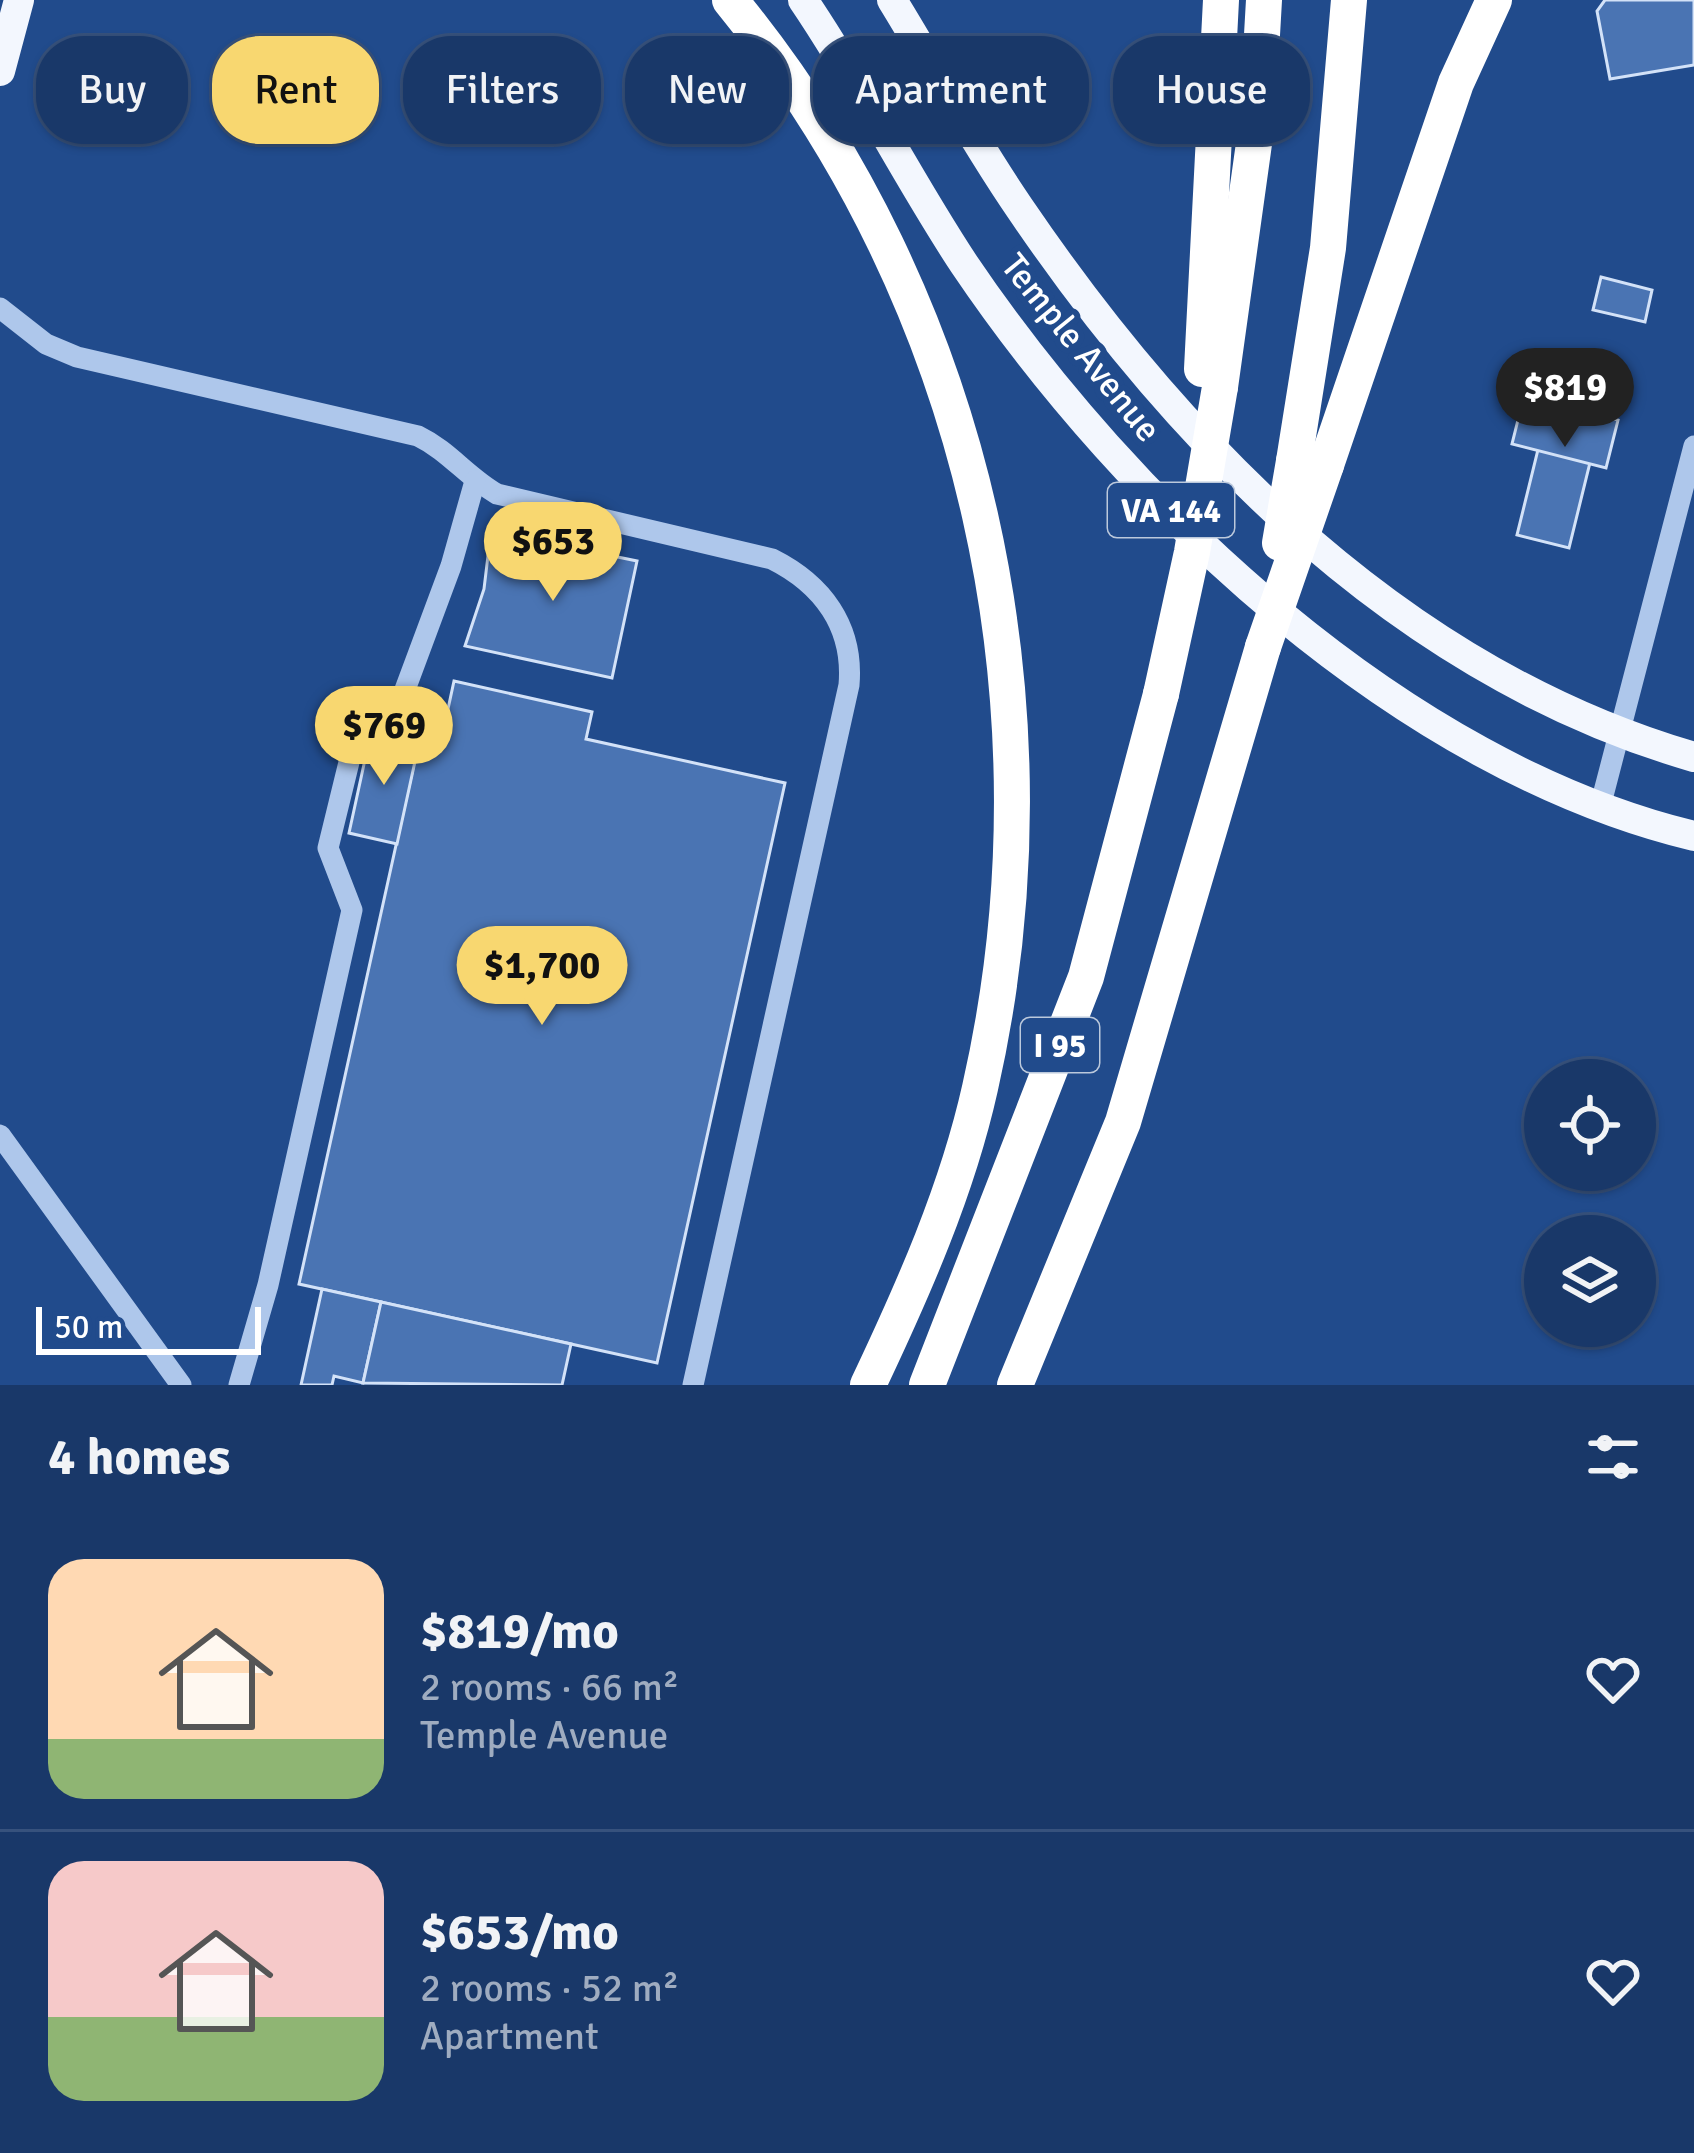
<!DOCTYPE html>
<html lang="en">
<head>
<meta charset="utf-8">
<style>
	body { margin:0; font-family:Signika,sans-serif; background:#264371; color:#f1f3f6; height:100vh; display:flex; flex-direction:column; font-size:45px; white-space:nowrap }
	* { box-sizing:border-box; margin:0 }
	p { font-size:39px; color:#9facc0 }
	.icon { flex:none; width:66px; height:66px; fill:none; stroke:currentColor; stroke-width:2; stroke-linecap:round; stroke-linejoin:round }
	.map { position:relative; height:1385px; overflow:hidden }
	.panel { display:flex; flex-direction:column; background:#193869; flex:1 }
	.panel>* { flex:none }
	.banner { position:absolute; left:36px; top:36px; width:1623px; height:108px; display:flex; gap:24px }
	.tools { position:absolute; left:1524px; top:1059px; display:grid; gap:24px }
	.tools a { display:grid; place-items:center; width:132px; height:132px; border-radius:50%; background:#193869; box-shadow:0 3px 9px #0004,0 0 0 3px #37527d; font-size:60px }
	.scale { position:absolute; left:36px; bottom:30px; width:225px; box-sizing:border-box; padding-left:12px; border:6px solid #fff; border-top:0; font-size:33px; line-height:42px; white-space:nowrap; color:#fff; -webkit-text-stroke:9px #214b8c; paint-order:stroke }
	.price { position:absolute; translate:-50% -102px; padding:0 27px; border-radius:42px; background:#f8d770; color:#111; font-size:39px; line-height:78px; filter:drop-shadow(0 3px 6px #0008) }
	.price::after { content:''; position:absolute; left:50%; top:72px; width:36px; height:27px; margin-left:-18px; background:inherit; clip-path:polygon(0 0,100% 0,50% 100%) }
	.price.on { background:#222; color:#fff }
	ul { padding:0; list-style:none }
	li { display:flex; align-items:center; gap:36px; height:300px; padding:0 48px }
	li+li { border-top:3px solid #37527d }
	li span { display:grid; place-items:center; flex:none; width:336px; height:240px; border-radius:36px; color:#555 }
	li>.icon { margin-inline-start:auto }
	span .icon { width:144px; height:144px; fill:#fffc; stroke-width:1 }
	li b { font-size:51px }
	h2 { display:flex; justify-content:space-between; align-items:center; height:144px; padding:0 48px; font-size:51px }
	.chip { padding:0 42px; border-radius:48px; background:#193869; box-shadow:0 3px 9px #0004,0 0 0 3px #37527d; font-size:42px; line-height:108px }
	.chip.on { background:#f8d770; color:#111 }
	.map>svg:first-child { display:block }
</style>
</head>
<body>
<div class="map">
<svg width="1694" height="1385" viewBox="0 0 1694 1385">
	<rect width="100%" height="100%" fill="#214b8c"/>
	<g fill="#4a74b3" stroke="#d3e2f8" stroke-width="3">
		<path d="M1605,0H1694V65L1610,79L1597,11Z"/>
		<path d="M1601,277L1652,290L1645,322L1593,310Z"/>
		<path d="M1562,352L1614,365L1569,548L1517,535Z"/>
		<path d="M1524,396L1618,420L1606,468L1512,444Z"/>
		<path d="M491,531L637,561L612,678L465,646L484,589Z"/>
		<path d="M454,681L592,712L586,739L785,783L657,1363L299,1284L427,705L448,709Z"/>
		<path d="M371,732L419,743L397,844L349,833Z"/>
		<path d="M322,1289L381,1302L363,1383L334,1376L332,1385H301Z"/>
		<path d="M381,1302L571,1344L562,1385L363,1383Z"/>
	</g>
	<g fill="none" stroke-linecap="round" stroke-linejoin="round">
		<g stroke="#aec7eb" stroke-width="21">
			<path d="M0,308L46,344L77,357L418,436C449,451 467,477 497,494L772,559C822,584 854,626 849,685L693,1385"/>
			<path d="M1600,807L1694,446"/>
			<path d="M0,1135L181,1385"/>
			<path d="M239,1385L268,1285L352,910L328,848L363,705L403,695L451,566L475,481"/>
		</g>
		<g stroke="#f3f7fe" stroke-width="30">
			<path d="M803,0C861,85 907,178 964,264C1128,507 1403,766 1694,836"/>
			<path d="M892,0C935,70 974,142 1021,210C1185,451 1407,674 1694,757"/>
			<path d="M0,71L19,0"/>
		</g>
		<g stroke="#fff" stroke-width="36">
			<path d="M730,0C977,300 1066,710 980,1088C957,1191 913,1290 868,1385"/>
			<path d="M1202,369L1221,0"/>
			<path d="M1220,387L1257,122L1264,0"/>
			<path d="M1294,461L1328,248L1349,0"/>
			<path d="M1326,465L1456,83L1494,0"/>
			<path d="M927,1385L1086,977L1161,694"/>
			<path d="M1015,1385L1123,1122L1263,647"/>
		</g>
		<g stroke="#fff" stroke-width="36">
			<path d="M1280,543L1294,461"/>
			<path d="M1263,647L1326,465"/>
			<path d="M1161,694L1192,552L1220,387"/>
		</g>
	</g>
	<g text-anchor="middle" stroke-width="12" stroke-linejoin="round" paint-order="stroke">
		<g fill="#214b8c" stroke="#bcc9dc" stroke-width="3">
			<rect x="1108" y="483" width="126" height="54" rx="9"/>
			<rect x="1021" y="1018" width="78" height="54" rx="9"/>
		</g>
		<g font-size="33" font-weight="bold" fill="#fff">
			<text x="1171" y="522">VA 144</text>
			<text x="1060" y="1057">I 95</text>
		</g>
		<g font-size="36" fill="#fff" stroke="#214b8c">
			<text transform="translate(1082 347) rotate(51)" y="13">Temple Avenue</text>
		</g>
	</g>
</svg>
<div class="tools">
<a><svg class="icon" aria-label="locate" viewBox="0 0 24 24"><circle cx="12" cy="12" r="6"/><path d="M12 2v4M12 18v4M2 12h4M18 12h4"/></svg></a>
<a><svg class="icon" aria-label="layers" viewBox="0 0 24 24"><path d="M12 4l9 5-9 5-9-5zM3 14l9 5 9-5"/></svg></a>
</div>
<div class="scale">50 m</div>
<b class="price on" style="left:1565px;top:450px">$819</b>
<b class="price" style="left:553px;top:604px">$653</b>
<b class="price" style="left:384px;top:788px">$769</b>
<b class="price" style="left:542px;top:1028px">$1,700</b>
<div class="banner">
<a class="chip">Buy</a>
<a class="chip on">Rent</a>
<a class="chip">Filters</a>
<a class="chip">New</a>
<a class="chip">Apartment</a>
<a class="chip">House</a>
</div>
</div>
<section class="panel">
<h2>4 homes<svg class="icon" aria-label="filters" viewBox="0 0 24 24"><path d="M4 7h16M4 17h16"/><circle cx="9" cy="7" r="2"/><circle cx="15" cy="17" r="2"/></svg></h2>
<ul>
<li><span style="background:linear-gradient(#ffd9b3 75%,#8fb573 0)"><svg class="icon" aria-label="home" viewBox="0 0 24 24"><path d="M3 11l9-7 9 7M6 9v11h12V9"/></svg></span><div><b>$819/mo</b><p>2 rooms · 66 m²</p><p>Temple Avenue</p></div><svg class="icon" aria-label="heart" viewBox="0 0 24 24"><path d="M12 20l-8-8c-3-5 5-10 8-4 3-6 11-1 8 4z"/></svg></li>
<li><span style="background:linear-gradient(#f6c9c9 65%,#8fb573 0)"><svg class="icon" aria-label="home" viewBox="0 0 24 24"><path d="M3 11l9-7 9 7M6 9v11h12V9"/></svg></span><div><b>$653/mo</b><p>2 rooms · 52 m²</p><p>Apartment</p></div><svg class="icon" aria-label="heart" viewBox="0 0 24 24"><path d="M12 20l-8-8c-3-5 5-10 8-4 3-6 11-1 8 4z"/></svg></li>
</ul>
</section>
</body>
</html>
